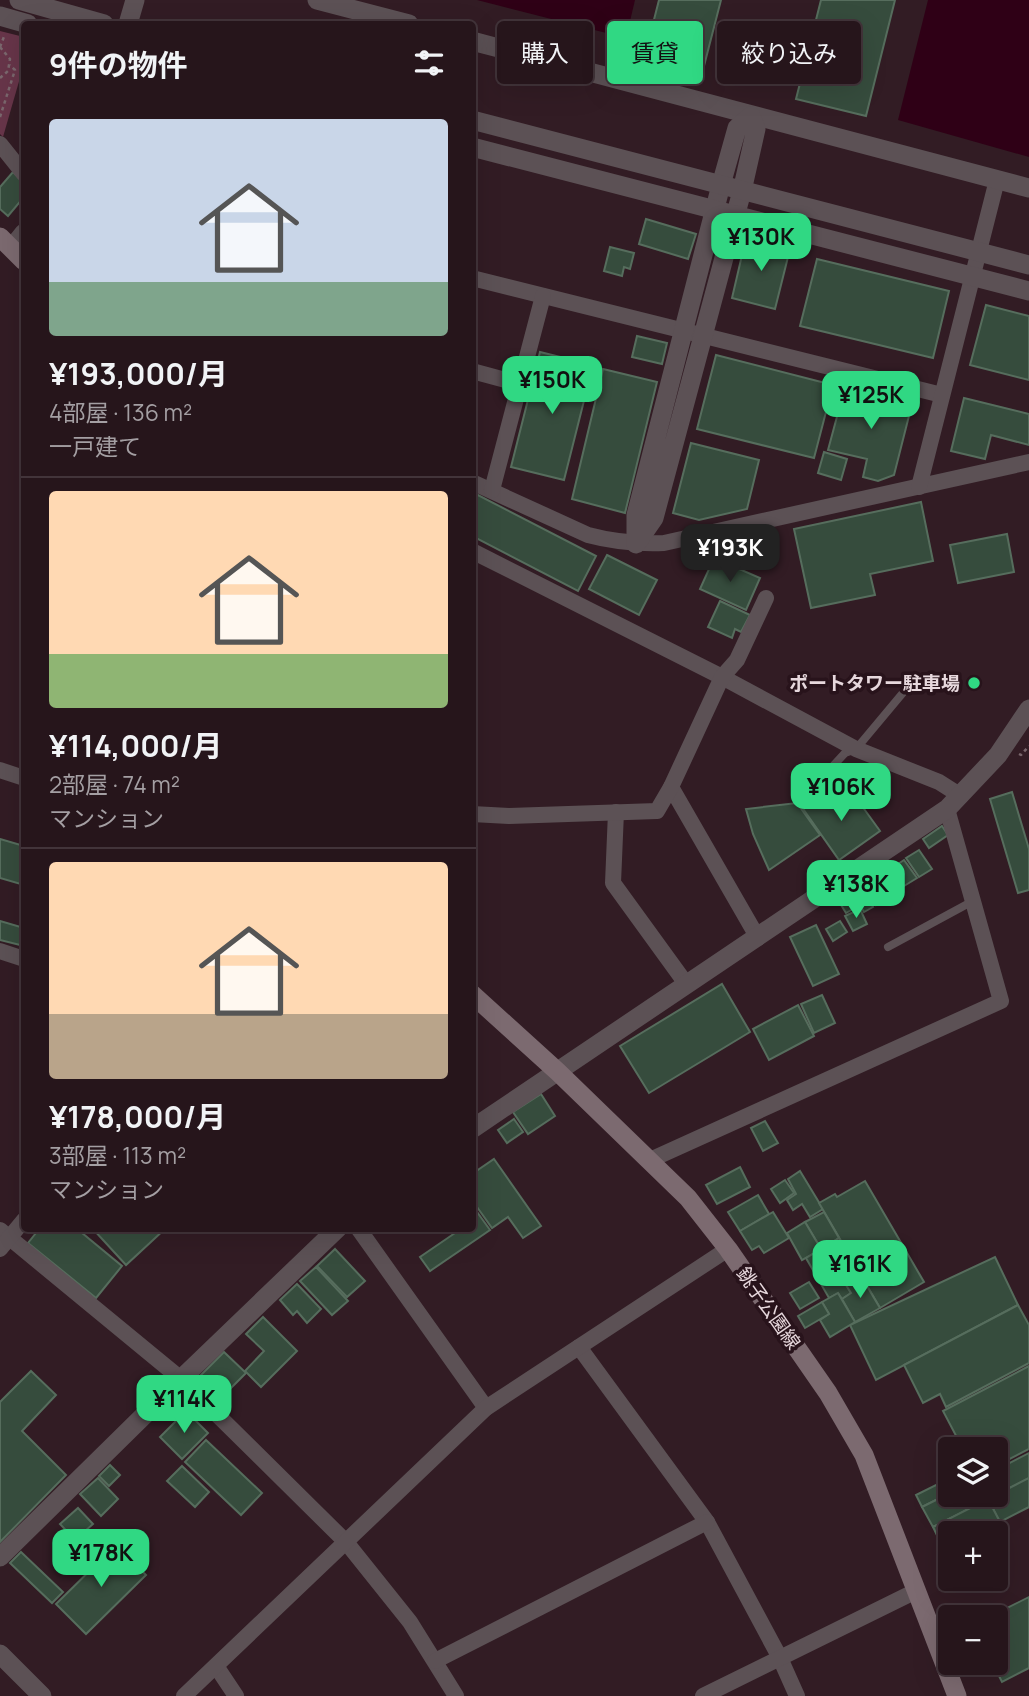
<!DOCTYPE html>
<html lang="ja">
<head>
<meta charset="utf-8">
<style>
	body { margin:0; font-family:Manrope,"Noto Sans JP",sans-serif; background:#322228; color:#f1f3f6; height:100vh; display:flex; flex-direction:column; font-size:26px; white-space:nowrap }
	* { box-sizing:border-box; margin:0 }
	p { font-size:23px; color:#a49fa3 }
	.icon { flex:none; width:38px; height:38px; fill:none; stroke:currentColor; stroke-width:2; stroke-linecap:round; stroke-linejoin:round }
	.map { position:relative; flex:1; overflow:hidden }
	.sheet { position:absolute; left:21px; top:21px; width:455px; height:1211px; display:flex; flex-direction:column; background:#26151b; border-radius:7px; box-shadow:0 7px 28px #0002,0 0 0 2px #42343a }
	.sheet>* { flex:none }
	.top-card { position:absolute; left:497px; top:21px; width:427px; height:63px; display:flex; gap:14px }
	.fabs { position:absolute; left:938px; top:1437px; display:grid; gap:14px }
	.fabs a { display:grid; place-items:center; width:70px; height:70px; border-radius:7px; background:#26151b; box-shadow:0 7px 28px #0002,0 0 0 2px #42343a; font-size:35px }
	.price { position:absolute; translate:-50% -60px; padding:0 16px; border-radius:14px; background:#30d883; color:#111; font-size:23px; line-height:46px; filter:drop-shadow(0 2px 4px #0008) }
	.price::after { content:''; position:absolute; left:50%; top:42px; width:21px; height:16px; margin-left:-10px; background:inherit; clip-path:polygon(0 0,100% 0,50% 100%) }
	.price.active { background:#222; color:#fff }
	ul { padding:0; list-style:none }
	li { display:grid; align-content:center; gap:14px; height:371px; padding:0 28px }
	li+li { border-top:2px solid #42343a }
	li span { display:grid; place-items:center; height:217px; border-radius:7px; color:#555 }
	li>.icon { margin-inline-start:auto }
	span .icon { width:126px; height:126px; fill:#fffc; stroke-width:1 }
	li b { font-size:30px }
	h2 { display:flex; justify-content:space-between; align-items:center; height:84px; padding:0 28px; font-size:30px }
	.pill { padding:0 24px; border-radius:7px; background:#26151b; box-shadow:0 7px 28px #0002,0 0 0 2px #42343a; font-size:24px; line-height:63px }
	.pill.active { background:#30d883; color:#111 }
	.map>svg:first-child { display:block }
</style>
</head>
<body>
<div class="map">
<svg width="1029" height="1696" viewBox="0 0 1029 1696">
	<rect width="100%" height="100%" fill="#321c24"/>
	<path fill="#673549" d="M0,31L24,37V64L3,137L0,134Z"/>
	<g fill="#2f0016">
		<path d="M477,0H635L626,38Z"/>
		<path d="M928,0H1029V157L898,120Z"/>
	</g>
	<g fill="#364c3d" stroke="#566d5d" stroke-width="2">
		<path d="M659,0H721L704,66L646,51Z"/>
		<path d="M821,0H895L866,116L796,99Z"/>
		<path d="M13,172L24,183V197L8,216L0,209V187Z"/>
		<path d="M646,219L696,234L688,259L639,244Z"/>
		<path d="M746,238L790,249L775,309L732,298Z"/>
		<path d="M610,247L634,253L630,269L624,267L622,276L604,271Z"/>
		<path d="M817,259L949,291L933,358L800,326Z"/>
		<path d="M986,305L1029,316V380L970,365Z"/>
		<path d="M637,336L667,343L662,364L632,357Z"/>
		<path d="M540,352L593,365L564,480L511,467Z"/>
		<path d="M716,355L833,385L814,458L697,429Z"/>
		<path d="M603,369L657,382L625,513L572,499Z"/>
		<path d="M845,387L912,404L894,475L878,481L863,477L867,459L828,450Z"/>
		<path d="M964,398L1029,414V445L991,435L985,459L951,451Z"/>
		<path d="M691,443L759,460L747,509L699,520L673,513Z"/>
		<path d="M824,452L847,459L841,480L818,473Z"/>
		<path d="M472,492L596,556L578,591L472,536Z"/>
		<path d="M921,502L933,561L870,574L875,595L811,608L794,529Z"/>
		<path d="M1007,534L1014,572L958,583L950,545Z"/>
		<path d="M607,555L657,580L639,615L589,589Z"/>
		<path d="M714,558L760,578L746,610L700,589Z"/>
		<path d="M720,601L750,615L741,632L735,629L732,638L708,627Z"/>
		<path d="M1012,792L1029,849V890L1018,893L990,799Z"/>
		<path d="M854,795L880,831L839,860L799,803Z"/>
		<path d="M797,803L820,835L769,870L753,834L746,809Z"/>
		<path d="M942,826L948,835L929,848L923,839Z"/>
		<path d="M0,839L24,846V885L0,878Z"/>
		<path d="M919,850L932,869L919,877L906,858Z"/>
		<path d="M904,860L917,878L904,886L892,868Z"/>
		<path d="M890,869L902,888L890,896L878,877Z"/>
		<path d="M876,879L888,897L876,905L864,887Z"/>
		<path d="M861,887L873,907L864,912L860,905L846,913L838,900Z"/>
		<path d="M860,909L867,924L853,931L845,916Z"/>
		<path d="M0,921L24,928V946L0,940Z"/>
		<path d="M840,921L847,932L833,941L826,929Z"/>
		<path d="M816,925L839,974L813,986L790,937Z"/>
		<path d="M722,984L750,1032L649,1093L620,1046Z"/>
		<path d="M822,995L835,1023L814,1033L801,1004Z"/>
		<path d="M798,1005L814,1036L769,1060L753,1029Z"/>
		<path d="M541,1094L555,1116L528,1134L513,1112Z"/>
		<path d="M514,1119L523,1132L507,1143L498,1130Z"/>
		<path d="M765,1121L778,1143L763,1151L751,1128Z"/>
		<path d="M494,1159L541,1226L523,1238L508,1217L492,1228L472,1200V1174Z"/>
		<path d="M740,1167L750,1187L717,1204L706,1185Z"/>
		<path d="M800,1171L823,1209L810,1217L802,1204L793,1210L787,1200L796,1194L788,1179Z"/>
		<path d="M785,1180L794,1193L780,1203L771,1189Z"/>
		<path d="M865,1181L924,1282L880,1308L819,1203L835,1194L837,1197Z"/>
		<path d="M758,1195L769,1214L740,1231L728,1212Z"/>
		<path d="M472,1205L490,1230L430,1271L420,1257L455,1233L452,1228H472Z"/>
		<path d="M773,1212L789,1238L764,1253L759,1246L752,1250L740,1231Z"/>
		<path d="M824,1212L839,1238L821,1249L805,1222Z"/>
		<path d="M805,1222L821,1249L802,1260L787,1233Z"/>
		<path d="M40,1228H76L122,1266L96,1298L28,1243Z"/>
		<path d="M92,1228H166L126,1265Z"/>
		<path d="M839,1238L861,1276L846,1285L825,1247Z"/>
		<path d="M825,1247L851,1293L842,1299L838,1293L829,1298L806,1258Z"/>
		<path d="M335,1249L365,1281L347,1297L317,1266Z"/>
		<path d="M995,1257L1018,1305L876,1380L850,1325Z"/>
		<path d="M316,1267L348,1301L332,1315L300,1281Z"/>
		<path d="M861,1276L880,1308L855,1322L842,1299L851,1293L846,1285Z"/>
		<path d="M809,1282L819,1298L800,1309L790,1293Z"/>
		<path d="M297,1284L321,1309L307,1323L297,1311L293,1315L280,1300Z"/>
		<path d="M838,1293L855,1322L830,1337L820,1320L829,1314L822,1302Z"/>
		<path d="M822,1302L829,1314L805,1328L798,1316Z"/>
		<path d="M1018,1305L1029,1325V1363L946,1407L940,1394L923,1403L904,1365Z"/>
		<path d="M263,1317L297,1351L261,1387L245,1371L264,1351L246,1334Z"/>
		<path d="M224,1352L246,1373L217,1402L195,1381Z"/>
		<path d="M1029,1366V1449L996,1466V1449H963L943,1411Z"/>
		<path d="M31,1371L56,1395L22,1431L66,1475L0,1542V1402Z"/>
		<path d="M186,1411L208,1433L182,1459L160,1437Z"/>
		<path d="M206,1440L262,1493L241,1515L185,1462Z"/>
		<path d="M1029,1453V1478L988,1499L986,1494H996V1470Z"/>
		<path d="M110,1465L120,1475L109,1486L99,1476Z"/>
		<path d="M182,1466L209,1492L195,1507L167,1481Z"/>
		<path d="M98,1478L118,1499L101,1516L80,1494Z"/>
		<path d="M950,1478V1493L922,1507L916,1495Z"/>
		<path d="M1029,1478V1507L1000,1522L988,1499Z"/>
		<path d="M950,1493L986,1494L988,1499L933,1527L922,1507Z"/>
		<path d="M988,1499L1000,1522L978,1533H950V1547L944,1550L933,1527Z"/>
		<path d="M78,1508L93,1524L75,1540L60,1524Z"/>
		<path d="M116,1545L146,1575L86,1634L56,1604Z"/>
		<path d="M21,1552L63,1592L52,1603L10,1563Z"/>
		<path d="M1029,1597V1668L1002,1682L992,1662H996V1617H989Z"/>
	</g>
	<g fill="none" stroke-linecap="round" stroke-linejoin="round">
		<g stroke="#7a676d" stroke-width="2.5" stroke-dasharray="3.5 3.5" stroke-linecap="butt">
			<path d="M0,47L10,59L8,71L0,78"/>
			<path d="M0,47L5,34"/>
			<path d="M0,117L15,70L10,65"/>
			<path d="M1019,754L1021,755L1029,746"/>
		</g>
		<g stroke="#5c5155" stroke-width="8">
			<path d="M820,780L845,753L856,749L912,682"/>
			<path d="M888,947L973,901"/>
		</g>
		<g stroke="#5c5155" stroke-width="16">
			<path d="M0,144L24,174"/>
			<path d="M472,278L942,395"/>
			<path d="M472,371L520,384"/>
			<path d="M472,482L588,535C614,542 638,544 664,543L1029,462"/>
			<path d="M919,487L997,180"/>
			<path d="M492,490L543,296"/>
			<path d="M472,551L722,677L856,749L939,782L961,796"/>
			<path d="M0,770L24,778"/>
			<path d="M671,787L758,938"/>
			<path d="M616,812L613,883L687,985"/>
			<path d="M472,814L509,816L657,811L671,787L722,677L737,660L766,598"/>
			<path d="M0,951L24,959"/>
			<path d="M650,1160L1001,1001L947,809"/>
			<path d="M358,1228L486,1408"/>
			<path d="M0,1230L181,1379L346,1542L410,1622L456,1696"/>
			<path d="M0,1249L24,1220"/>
			<path d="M579,1347L707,1522L780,1658L797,1696"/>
			<path d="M435,1661L707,1522"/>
			<path d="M216,1666L236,1696"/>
			<path d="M184,1696L486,1408L728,1249"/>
			<path d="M703,1696L916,1591"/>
		</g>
		<g stroke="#5c5155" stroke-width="19">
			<path d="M19,0L104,24"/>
			<path d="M317,0L409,24"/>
			<path d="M0,16L28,24"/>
			<path d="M128,24L135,0"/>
			<path d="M472,41L1029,188"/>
			<path d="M751,116L756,129L742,191L654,518L636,544V515L721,185L737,128Z"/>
			<path d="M472,120L1029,265"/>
			<path d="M472,147L1029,291"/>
			<path d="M12,248L24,233"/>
			<path d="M472,1129L947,809L998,755L1029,709"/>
			<path d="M0,1557L181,1379L338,1228"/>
			<path d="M0,1654L42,1696"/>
		</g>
		<g stroke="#7c6a70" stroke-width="19">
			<path d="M0,237L24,261"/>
			<path d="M472,994L558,1072L688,1198L728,1249L828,1393L864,1455L957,1696"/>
		</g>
	</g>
	<circle fill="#30d883" stroke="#28131b" stroke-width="2.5" cx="974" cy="683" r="7"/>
	<g text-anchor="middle" stroke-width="7" stroke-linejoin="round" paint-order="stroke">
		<g font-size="19" font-weight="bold" fill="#e7d8dd" stroke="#28131b" text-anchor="end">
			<text x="960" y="690">ポートタワー駐車場</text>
		</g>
		<g font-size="19" fill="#e7d8dd" stroke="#28131b">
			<text transform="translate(769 1308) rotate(55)" y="7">銚子公園線</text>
		</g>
	</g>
</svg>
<div class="fabs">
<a><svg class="icon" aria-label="layers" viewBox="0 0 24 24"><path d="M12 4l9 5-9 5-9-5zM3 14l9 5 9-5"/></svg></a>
<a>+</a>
<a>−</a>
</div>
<b class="price" style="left:761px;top:273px">¥130K</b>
<b class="price" style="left:552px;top:416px">¥150K</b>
<b class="price" style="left:871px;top:431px">¥125K</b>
<b class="price active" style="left:730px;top:584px">¥193K</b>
<b class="price" style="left:841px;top:823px">¥106K</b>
<b class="price" style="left:856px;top:920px">¥138K</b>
<b class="price" style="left:860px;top:1300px">¥161K</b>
<b class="price" style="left:184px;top:1435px">¥114K</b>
<b class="price" style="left:101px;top:1589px">¥178K</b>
<div class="top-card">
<a class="pill">購入</a>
<a class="pill active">賃貸</a>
<a class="pill">絞り込み</a>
</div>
<section class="sheet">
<h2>9件の物件<svg class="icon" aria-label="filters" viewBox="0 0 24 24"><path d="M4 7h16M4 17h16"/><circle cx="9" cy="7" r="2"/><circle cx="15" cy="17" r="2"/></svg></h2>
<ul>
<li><span style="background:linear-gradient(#c9d6e8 75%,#7fa58c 0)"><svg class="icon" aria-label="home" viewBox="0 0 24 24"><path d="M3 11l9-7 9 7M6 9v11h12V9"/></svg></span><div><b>¥193,000/月</b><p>4部屋 · 136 m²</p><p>一戸建て</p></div></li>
<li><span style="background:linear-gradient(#ffd9b3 75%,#8fb573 0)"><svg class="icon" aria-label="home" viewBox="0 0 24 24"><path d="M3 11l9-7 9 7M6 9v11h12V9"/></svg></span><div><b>¥114,000/月</b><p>2部屋 · 74 m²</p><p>マンション</p></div></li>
<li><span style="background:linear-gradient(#ffd9b3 70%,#b9a48a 0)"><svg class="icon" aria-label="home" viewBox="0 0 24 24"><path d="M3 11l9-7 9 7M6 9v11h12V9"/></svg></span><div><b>¥178,000/月</b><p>3部屋 · 113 m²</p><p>マンション</p></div></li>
</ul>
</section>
</div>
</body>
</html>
